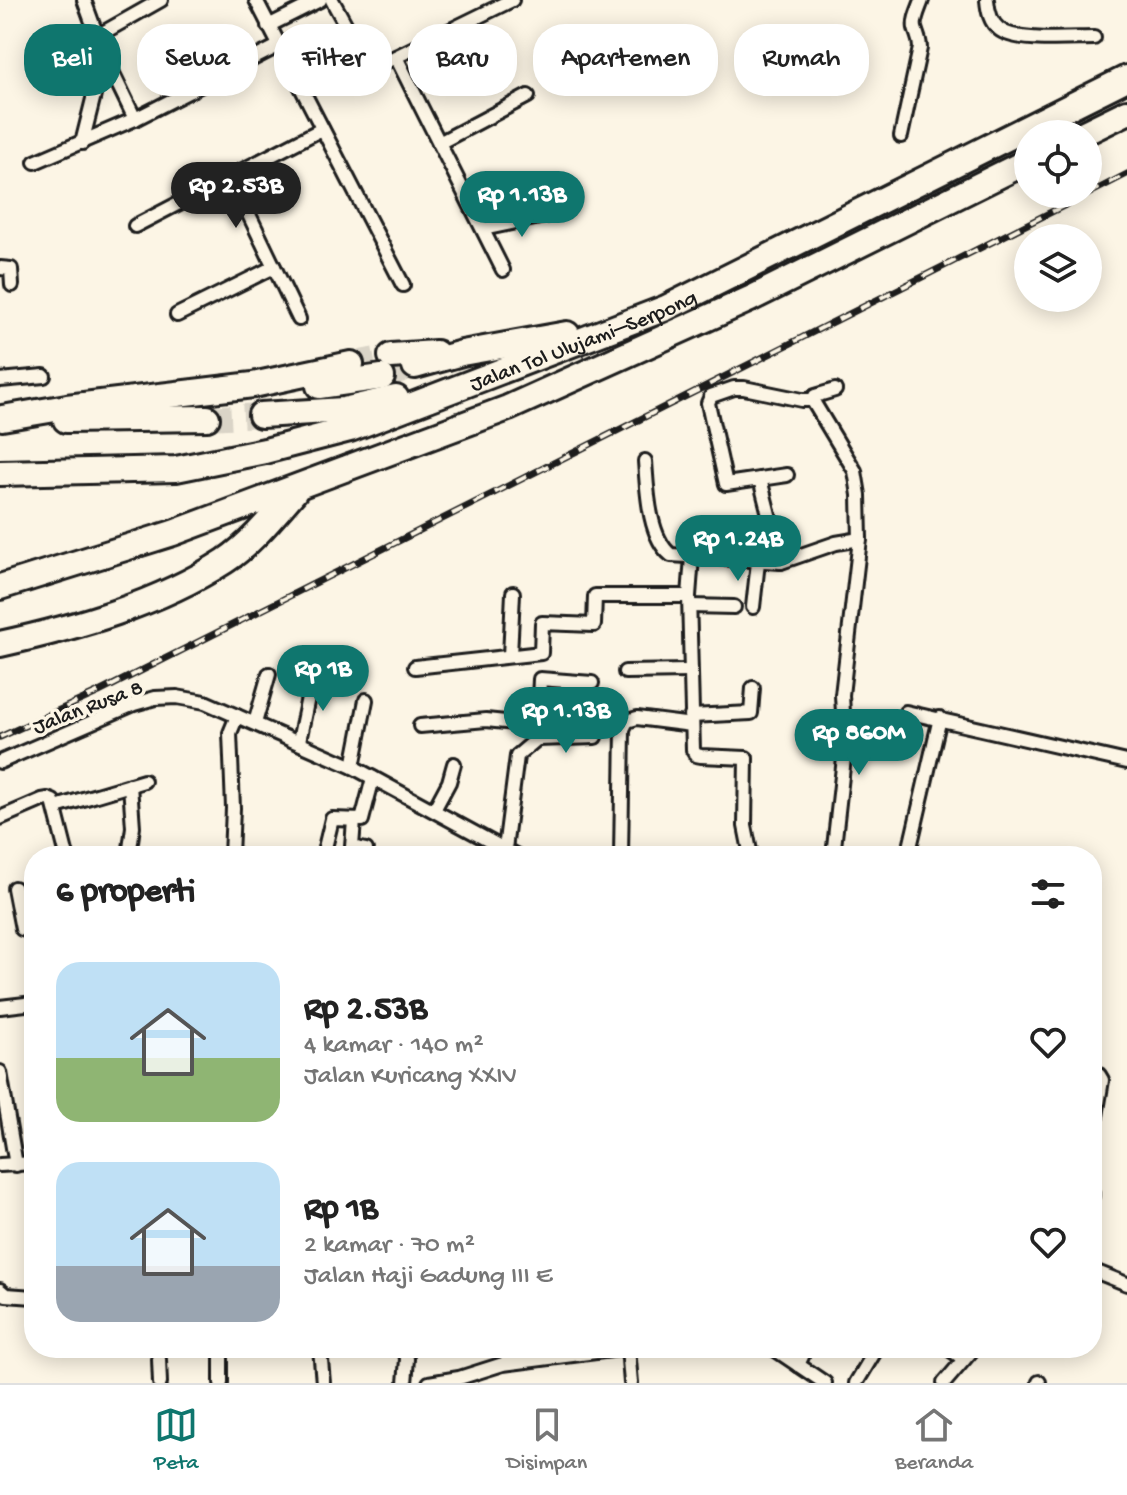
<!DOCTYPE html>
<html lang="id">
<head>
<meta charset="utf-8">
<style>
	body { margin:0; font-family:"Gochi Hand",sans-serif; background:#f6f6f6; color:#222; height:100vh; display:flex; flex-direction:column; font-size:30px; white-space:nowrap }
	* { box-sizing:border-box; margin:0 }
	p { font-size:26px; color:#767676 }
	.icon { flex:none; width:44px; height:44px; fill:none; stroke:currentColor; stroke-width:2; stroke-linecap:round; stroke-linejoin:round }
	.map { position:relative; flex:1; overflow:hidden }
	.side { position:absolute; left:24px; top:846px; width:1078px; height:512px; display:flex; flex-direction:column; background:#fff; border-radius:32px; box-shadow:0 4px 20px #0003 }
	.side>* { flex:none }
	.top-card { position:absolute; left:24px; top:24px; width:1080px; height:72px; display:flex; gap:16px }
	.buttons { position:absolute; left:1014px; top:120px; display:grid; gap:16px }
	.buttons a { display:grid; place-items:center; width:88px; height:88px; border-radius:50%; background:#fff; box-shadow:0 4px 20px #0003; font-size:40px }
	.price { position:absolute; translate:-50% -68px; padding:0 18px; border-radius:28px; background:#0f766e; color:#fff; font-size:26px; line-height:52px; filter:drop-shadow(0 2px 4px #0008) }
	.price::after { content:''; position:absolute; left:50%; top:48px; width:24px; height:18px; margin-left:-12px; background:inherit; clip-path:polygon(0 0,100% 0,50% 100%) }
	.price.current { background:#222; color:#fff }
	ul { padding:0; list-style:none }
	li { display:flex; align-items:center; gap:24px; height:200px; padding:0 32px }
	li span { display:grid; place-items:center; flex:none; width:224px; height:160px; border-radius:24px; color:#555 }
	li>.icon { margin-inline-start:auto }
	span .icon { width:96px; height:96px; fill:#fffc; stroke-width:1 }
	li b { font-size:34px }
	h2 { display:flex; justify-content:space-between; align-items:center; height:96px; padding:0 32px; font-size:34px }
	.pill { padding:0 28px; border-radius:32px; background:#fff; box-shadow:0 4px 20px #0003; font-size:28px; line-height:72px }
	.pill.current { background:#0f766e; color:#fff }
	.tab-bar { display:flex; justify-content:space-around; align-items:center; height:112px; border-top:2px solid #e0e0e0; background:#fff; font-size:22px; color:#767676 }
	.tab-bar a { display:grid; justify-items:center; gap:4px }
	.tab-bar .current { color:#0f766e }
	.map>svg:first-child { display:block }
</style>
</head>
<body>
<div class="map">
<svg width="1127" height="1383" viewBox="0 0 1127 1383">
	<rect width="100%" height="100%" fill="#fcf5e5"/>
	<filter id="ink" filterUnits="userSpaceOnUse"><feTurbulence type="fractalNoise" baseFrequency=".0125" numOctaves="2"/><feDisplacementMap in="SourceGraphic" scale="16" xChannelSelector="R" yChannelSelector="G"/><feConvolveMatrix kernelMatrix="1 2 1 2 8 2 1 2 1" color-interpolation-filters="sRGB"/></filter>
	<g filter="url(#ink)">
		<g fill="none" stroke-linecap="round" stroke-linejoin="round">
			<g stroke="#dad4c7" stroke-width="24" stroke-dasharray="24 12" stroke-linecap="butt">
				<path d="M351,364L391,356"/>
				<path d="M382,377L415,366"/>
				<path d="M207,418L261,415"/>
			</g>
			<defs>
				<g id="street">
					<path d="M84,0L104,55L135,119"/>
					<path d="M256,0L403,285"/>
					<path d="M332,0L367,64L375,67L512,0"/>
					<path d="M987,0C988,11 990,22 999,29C1016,43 1072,38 1094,38"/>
					<path d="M268,26L320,0"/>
					<path d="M99,35L161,0"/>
					<path d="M396,57L503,270"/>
					<path d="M901,136L920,48C920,39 917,36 915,28C913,20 920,7 922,0"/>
					<path d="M82,143L104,55"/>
					<path d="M439,143L528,96"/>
					<path d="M35,162L135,119L280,45"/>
					<path d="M231,177L299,319"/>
					<path d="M135,226L322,129"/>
					<path d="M483,229L554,214"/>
					<path d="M0,268L11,269L12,285"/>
					<path d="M177,315L274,267"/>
					<path d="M0,380L44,376"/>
					<path d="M645,461C647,487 648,537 671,555L781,562L836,543L860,539"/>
					<path d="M760,479L787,475"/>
					<path d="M692,557L689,596L693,750L696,755L701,756L746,758L745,826L751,856"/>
					<path d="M781,562L760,479L726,484L708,403L711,396L734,388H744L802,400H813"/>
					<path d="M690,606L734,607"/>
					<path d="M753,607L758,562"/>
					<path d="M510,656L513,593"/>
					<path d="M415,667L541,653L542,623L594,625L595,596H689"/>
					<path d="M625,672L689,671"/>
					<path d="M906,712L1127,762"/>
					<path d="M691,716L751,713L753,688"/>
					<path d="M255,723L269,674"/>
					<path d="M420,726L486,720L515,723L536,722"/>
					<path d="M537,739L595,737"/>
					<path d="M299,741L312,678"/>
					<path d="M0,762L134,704L155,698L177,697L205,702L353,767L517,856"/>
					<path d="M353,767L366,700"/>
					<path d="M56,807L144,781"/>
					<path d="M434,810L449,782L454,764"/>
					<path d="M0,818L42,800L48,799L53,801L67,856"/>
					<path d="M354,820L352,847L366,850V856"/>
					<path d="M505,849L517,756L537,739L540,679L592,683"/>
					<path d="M129,856L133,827L130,785"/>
					<path d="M231,856L233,808L230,733L237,716"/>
					<path d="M323,856L332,819L362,820L373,778"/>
					<path d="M621,856L623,729L627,721L637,718L692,725"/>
					<path d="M833,856L845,749L842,695L860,539L859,495L855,471L814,403L815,396L835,390"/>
					<path d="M908,856L940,718"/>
					<path d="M14,888L22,929L34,933"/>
					<path d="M0,1007L34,1003"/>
					<path d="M0,1072L16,1165"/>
					<path d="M1092,1074L1099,1075L1102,1080L1092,1140"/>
					<path d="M0,1165L34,1163"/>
					<path d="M1092,1193V1196"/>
					<path d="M1092,1270L1127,1284"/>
					<path d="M0,1290L6,1295L34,1297"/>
					<path d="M221,1348V1383"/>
					<path d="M320,1348L323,1383"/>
					<path d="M405,1348L407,1359L405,1383"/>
					<path d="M628,1348L631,1383"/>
					<path d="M773,1348L825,1383"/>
					<path d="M948,1348L964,1359"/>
					<path d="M159,1359L160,1383"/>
					<path d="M798,1365L806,1348"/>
					<path d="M429,1383L459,1378L503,1364L627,1348"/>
					<path d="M856,1383L877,1348"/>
					<path d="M944,1383L974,1348"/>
					<path d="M1039,1383V1382"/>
				</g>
				<g id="highway">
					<path d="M1082,134L1127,112"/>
					<path d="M391,356L436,353"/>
					<path d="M415,366L462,353L567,334"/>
					<path d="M319,386L382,377"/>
					<path d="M261,415L344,410L396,398"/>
					<path d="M2,418L67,407L253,385L351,364"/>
					<path d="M66,420L207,418"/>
					<path id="s1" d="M0,473L176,469L265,451L350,429L666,308L1127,78"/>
					<path d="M0,587L173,533L508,408L750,299L1028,161"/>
					<path d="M0,644C77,627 158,604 225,561C252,543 274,515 295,491"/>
				</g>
			</defs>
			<use href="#street" stroke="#1c1c1c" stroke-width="18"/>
			<use href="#highway" stroke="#1c1c1c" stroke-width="30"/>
			<use href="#street" stroke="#fcf5e5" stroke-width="12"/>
			<use href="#highway" stroke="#fcf5e5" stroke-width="24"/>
			<defs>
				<g id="rail">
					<path d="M1088,194L1127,174"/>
					<path d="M0,737L99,692L1087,194"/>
				</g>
			</defs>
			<use href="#rail" stroke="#1c1c1c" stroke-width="7"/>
			<use href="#rail" stroke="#fcf5e5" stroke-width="4" stroke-dasharray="12" stroke-linecap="butt"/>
		</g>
	</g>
	<g text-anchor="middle" stroke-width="7" stroke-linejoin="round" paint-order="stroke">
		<g font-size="22" fill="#1c1c1c" stroke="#fcf5e5">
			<text dy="8" stroke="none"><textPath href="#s1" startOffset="604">Jalan Tol Ulujami–Serpong</textPath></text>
			<text transform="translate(87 705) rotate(-21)" y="8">Jalan Rusa 8</text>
		</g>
	</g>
</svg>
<div class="buttons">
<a><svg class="icon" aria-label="locate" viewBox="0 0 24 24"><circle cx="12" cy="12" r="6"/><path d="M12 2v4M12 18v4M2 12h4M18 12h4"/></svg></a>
<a><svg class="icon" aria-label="layers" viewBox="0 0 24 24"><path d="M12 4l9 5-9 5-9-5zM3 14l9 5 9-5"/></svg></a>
</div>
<b class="price current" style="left:236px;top:230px">Rp 2.53B</b>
<b class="price" style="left:522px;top:239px">Rp 1.13B</b>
<b class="price" style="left:738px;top:583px">Rp 1.24B</b>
<b class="price" style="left:323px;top:713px">Rp 1B</b>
<b class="price" style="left:566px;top:755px">Rp 1.13B</b>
<b class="price" style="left:859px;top:777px">Rp 860M</b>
<div class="top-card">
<a class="pill current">Beli</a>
<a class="pill">Sewa</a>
<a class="pill">Filter</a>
<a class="pill">Baru</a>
<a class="pill">Apartemen</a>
<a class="pill">Rumah</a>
</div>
<section class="side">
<h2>6 properti<svg class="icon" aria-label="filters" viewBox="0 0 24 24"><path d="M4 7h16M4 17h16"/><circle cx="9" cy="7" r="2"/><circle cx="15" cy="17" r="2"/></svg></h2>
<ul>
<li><span style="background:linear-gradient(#bfe0f5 60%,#8fb573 0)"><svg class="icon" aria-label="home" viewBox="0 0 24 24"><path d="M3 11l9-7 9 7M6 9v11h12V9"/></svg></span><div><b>Rp 2.53B</b><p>4 kamar · 140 m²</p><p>Jalan Kuricang XXIV</p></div><svg class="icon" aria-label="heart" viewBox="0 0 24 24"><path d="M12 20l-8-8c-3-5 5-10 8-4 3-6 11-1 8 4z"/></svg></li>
<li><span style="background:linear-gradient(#bfe0f5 65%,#9aa5b1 0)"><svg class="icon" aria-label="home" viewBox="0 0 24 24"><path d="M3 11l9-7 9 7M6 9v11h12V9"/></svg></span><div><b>Rp 1B</b><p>2 kamar · 70 m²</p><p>Jalan Haji Gadung III E</p></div><svg class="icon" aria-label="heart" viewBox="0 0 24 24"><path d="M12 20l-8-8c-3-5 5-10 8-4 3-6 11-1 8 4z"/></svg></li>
</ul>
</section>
</div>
<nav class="tab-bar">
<a class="current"><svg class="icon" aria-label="map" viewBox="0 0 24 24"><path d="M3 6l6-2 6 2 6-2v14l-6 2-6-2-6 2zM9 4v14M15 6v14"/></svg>Peta</a>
<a><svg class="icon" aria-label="saved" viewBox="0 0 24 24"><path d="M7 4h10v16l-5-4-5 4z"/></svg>Disimpan</a>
<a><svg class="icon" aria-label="home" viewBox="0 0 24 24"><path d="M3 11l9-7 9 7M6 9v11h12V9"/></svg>Beranda</a>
</nav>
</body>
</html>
